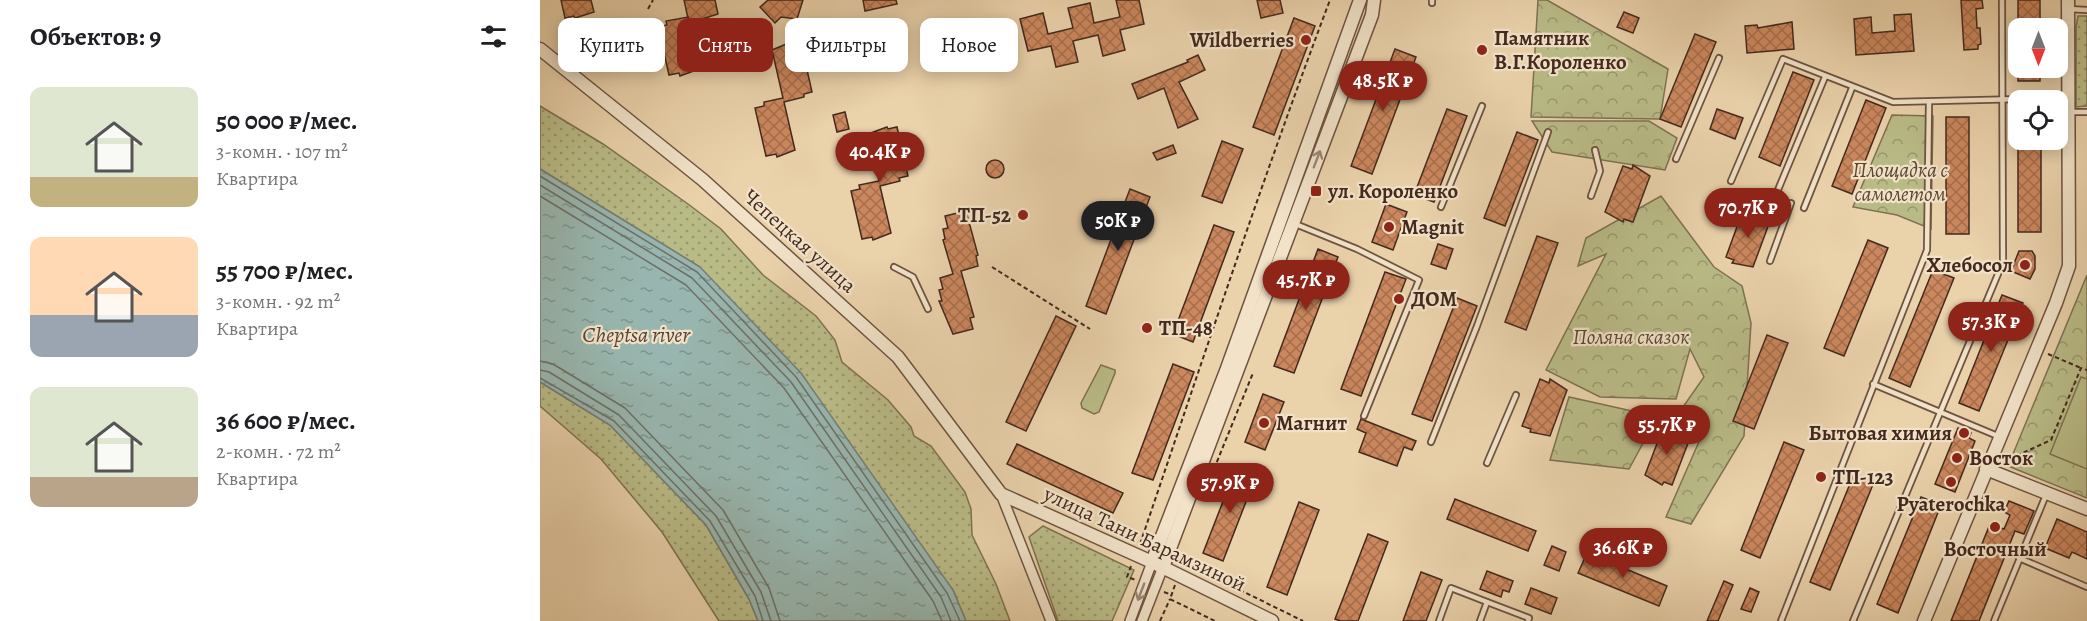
<!DOCTYPE html>
<html lang="ru">
<head>
<meta charset="utf-8">
<style>
	body { margin:0; font-family:Alegreya,serif; background:#f2f2f2; color:#202124; height:100vh; display:flex; flex-direction:column; font-size:22px; white-space:nowrap }
	* { box-sizing:border-box; margin:0 }
	p { font-size:20px; color:#757577 }
	.icon { flex:none; width:33px; height:33px; fill:none; stroke:currentColor; stroke-width:2; stroke-linecap:round; stroke-linejoin:round }
	.map { position:relative; flex:1; overflow:hidden }
	.drawer { display:flex; flex-direction:column; background:#fff; width:540px }
	.drawer>* { flex:none }
	.hud { position:absolute; left:18px; top:18px; width:570px; height:54px; display:flex; gap:12px }
	.needle { width:39px; rotate:180deg }
	.tools { position:absolute; left:1468px; top:18px; display:grid; gap:12px }
	.tools a { display:grid; place-items:center; width:60px; height:60px; border-radius:12px; background:#fff; box-shadow:0 3px 15px #0003; font-size:30px }
	.price { position:absolute; translate:-50% -51px; padding:0 14px; border-radius:21px; background:#8f2418; color:#fff; font-size:20px; line-height:39px; filter:drop-shadow(0 2px 3px #0008) }
	.price::after { content:''; position:absolute; left:50%; top:36px; width:18px; height:14px; margin-left:-9px; background:inherit; clip-path:polygon(0 0,100% 0,50% 100%) }
	.price.on { background:#222; color:#fff }
	ul { padding:0; list-style:none }
	li { display:flex; align-items:center; gap:18px; height:150px; padding:0 30px }
	li span { display:grid; place-items:center; flex:none; width:168px; height:120px; border-radius:12px; color:#555 }
	li>.icon { margin-inline-start:auto }
	span .icon { width:72px; height:72px; fill:#fffc; stroke-width:1 }
	li b { font-size:26px }
	h2 { display:flex; justify-content:space-between; align-items:center; height:72px; padding:0 30px; font-size:26px }
	.tag { padding:0 21px; border-radius:12px; background:#fff; box-shadow:0 3px 15px #0003; font-size:21px; line-height:54px }
	.tag.on { background:#8f2418; color:#fff }
	main { display:flex; flex:1; min-height:0 }
	.map>svg:first-child { display:block }
</style>
</head>
<body>
<main>
<section class="drawer">
<h2>Объектов: 9<svg class="icon" aria-label="filters" viewBox="0 0 24 24"><path d="M4 7h16M4 17h16"/><circle cx="9" cy="7" r="2"/><circle cx="15" cy="17" r="2"/></svg></h2>
<ul>
<li><span style="background:linear-gradient(#dfe7d0 75%,#c2b280 0)"><svg class="icon" aria-label="home" viewBox="0 0 24 24"><path d="M3 11l9-7 9 7M6 9v11h12V9"/></svg></span><div><b>50 000 ₽/мес.</b><p>3-комн. · 107 m²</p><p>Квартира</p></div></li>
<li><span style="background:linear-gradient(#ffd9b3 65%,#9aa5b1 0)"><svg class="icon" aria-label="home" viewBox="0 0 24 24"><path d="M3 11l9-7 9 7M6 9v11h12V9"/></svg></span><div><b>55 700 ₽/мес.</b><p>3-комн. · 92 m²</p><p>Квартира</p></div></li>
<li><span style="background:linear-gradient(#dfe7d0 75%,#b9a48a 0)"><svg class="icon" aria-label="home" viewBox="0 0 24 24"><path d="M3 11l9-7 9 7M6 9v11h12V9"/></svg></span><div><b>36 600 ₽/мес.</b><p>2-комн. · 72 m²</p><p>Квартира</p></div></li>
</ul>
</section>
<div class="map">
<svg width="1547" height="621" viewBox="0 0 1547 621">
	<defs>
		<pattern id="grass-dots" width="8" height="8" patternUnits="userSpaceOnUse" patternTransform="scale(1.5)"><rect width="8" height="8" fill="#b9bb87"/><path d="M2 2h.1M6 6h.1" fill="none" stroke="#98986e" stroke-width="1.8" stroke-linecap="round"/></pattern>
		<pattern id="forest-crowns" width="20" height="18" patternUnits="userSpaceOnUse" patternTransform="scale(1.5)"><rect width="20" height="18" fill="#b9bb87"/><path d="M2 6a3 3 0 1 1 6 0M12 15a3 3 0 1 1 6 0" fill="none" stroke="#98986e"/></pattern>
		<pattern id="water-ripples" width="26" height="14" patternUnits="userSpaceOnUse" patternTransform="scale(1.5)"><rect width="26" height="14" fill="#98b6af"/><path d="M2 4q2-2 4 0t4 0M15 11q2-2 4 0t4 0" fill="none" stroke="#7e948e"/></pattern>
		<pattern id="building-cross-hatch" width="8" height="8" patternUnits="userSpaceOnUse" patternTransform="scale(1.5)"><rect width="8" height="8" fill="#cb875d"/><path d="M0 0l8 8M0 8l8-8" fill="none" stroke="#a66e4c"/></pattern>
	</defs>
	<rect width="100%" height="100%" fill="#ead2ab"/>
	<filter id="stains"><feTurbulence type="fractalNoise" baseFrequency=".00333" numOctaves="4"/><feColorMatrix values="0 0 0 0 .2 0 0 0 0 .09 0 0 0 0 .02 0 0 0 .5 -.17"/></filter>
	<radialGradient id="worn" r=".72"><stop offset=".6" stop-color="#630" stop-opacity="0"/><stop offset="1" stop-color="#630" stop-opacity=".3"/></radialGradient>
	<g fill="url(#grass-dots)" stroke="#7e7252" stroke-width="1.5">
		<path d="M1538,16H1547V106L1536,107V27Z"/>
		<path d="M0,106L63,144L148,204L181,229L223,275L276,316L295,340L302,362L348,400L371,427L374,436L391,446L425,492L431,509L432,535L456,584L470,621H426L413,590L160,267L0,169Z"/>
		<path d="M0,382L70,425L166,525L209,599L218,621H179L122,532L61,459L0,406Z"/>
		<path d="M503,526L594,570L572,621H518L489,537Z"/>
	</g>
	<g fill="url(#forest-crowns)" stroke="#7e7252" stroke-width="1.5">
		<path d="M998,0H1007L1128,69L1120,119L991,117Z"/>
		<path d="M1352,115L1393,116L1391,229L1357,215L1313,207Z"/>
		<path d="M992,121H1109L1137,138L1125,170L1012,152Z"/>
		<path d="M1121,196L1174,267L1202,286L1211,323L1204,436L1151,524L1126,517L1161,437L1108,434L1089,469L1010,460L1029,397L1101,413L1143,407L1164,377L1150,349L1136,399L1060,397L1006,370L1066,254L1038,266L1046,238Z"/>
		<path d="M1547,275V498L1468,466Z"/>
	</g>
	<g fill="#b9bb87" stroke="#7e7252" stroke-width="1.5">
		<path d="M561,365L575,370V373L559,412L554,414L542,408L541,403Z"/>
		<path d="M1541,377L1547,379V469L1510,454Z"/>
	</g>
	<path fill="url(#water-ripples)" stroke="#767e75" stroke-width="1.5" d="M0,169L160,267L261,373L413,590L426,621H218L209,599L166,525L70,425L0,382Z"/>
	<g fill="none" stroke-linecap="round" stroke-linejoin="round">
		<g stroke="#6e7066" stroke-width="1.5">
			<path d="M0,176L157,272L256,377L407,593L420,621"/>
			<path d="M0,185L152,278L251,382L401,597L411,621"/>
			<path d="M0,196L146,285L244,388L393,601L402,621"/>
			<path d="M0,361L13,364L85,408L183,510L229,588L240,621"/>
			<path d="M0,370L9,372L79,415L176,516L221,592L231,621"/>
			<path d="M0,378L74,421L170,521L215,596L223,621"/>
		</g>
	</g>
	<g fill="url(#building-cross-hatch)" stroke="#44291e" stroke-width="1.5">
		<path d="M21,0H51L54,12L35,18L34,16L25,18Z"/>
		<path d="M144,0H175L178,14L149,23Z"/>
		<path d="M228,0H263L257,19L241,17L235,23L220,7Z"/>
		<path d="M323,0H356L357,4L325,11Z"/>
		<path d="M576,0H599L604,24L580,30L585,50L563,56L558,35L533,41L538,62L516,67L511,46L488,51L480,19L503,13L508,34L533,28L528,8L550,3L554,23L580,17Z"/>
		<path d="M717,0H740L743,13L721,18Z"/>
		<path d="M1421,0H1442L1443,8L1436,9L1437,28H1440L1441,44L1438,45V49L1424,50Z"/>
		<rect x="1478" y="0" width="22" height="28"/>
		<path d="M1084,12L1099,18L1093,33L1077,27Z"/>
		<path d="M1371,14L1374,51L1316,55L1314,19L1331,17L1332,33L1355,31L1354,15Z"/>
		<path d="M148,17L159,69L140,76L139,73L129,75L118,27L127,25L126,21Z"/>
		<path d="M754,18L775,26L734,135L713,127Z"/>
		<path d="M1252,22L1254,49L1207,53L1205,26L1217,25L1218,28Z"/>
		<path d="M1155,34L1176,42L1141,127L1120,119Z"/>
		<path d="M251,42L252,45L261,43L272,92L264,94V97L244,102L255,150L237,157L236,154L226,156L215,108L224,106V102L243,98L232,50Z"/>
		<path d="M855,49L876,57L832,174L811,166Z"/>
		<path d="M658,55L665,70L639,82L658,119L638,128L624,88L598,99L592,84L648,62L647,60Z"/>
		<rect x="1478" y="68" width="22" height="13"/>
		<path d="M1253,72L1274,80L1240,166L1219,157Z"/>
		<path d="M1326,100L1346,108L1312,194L1292,186Z"/>
		<path d="M907,109L927,116L894,202L874,195Z"/>
		<path d="M1177,109L1203,118L1195,139L1170,129Z"/>
		<path d="M305,112L309,129L297,132L293,115Z"/>
		<rect x="1406" y="117" width="23" height="117"/>
		<path d="M347,127L348,129L357,127L368,176L359,178L360,181L340,186L351,233L333,240L332,237L322,239L311,191L320,189L319,185L339,181L328,134Z"/>
		<path d="M977,132L998,140L965,226L944,218Z"/>
		<rect x="1478" y="140" width="23" height="92"/>
		<path d="M682,141L703,149L682,203L662,196Z"/>
		<path d="M633,145L636,153L617,160L613,153Z"/>
		<circle cx="455" cy="169" r="9"/>
		<path d="M1093,165L1110,176L1093,222L1084,219L1083,222L1065,212L1083,166L1092,169Z"/>
		<path d="M590,189L610,197L566,314L546,306Z"/>
		<path d="M846,204L867,212L853,250L832,242Z"/>
		<path d="M1203,210L1223,214L1222,217L1230,221L1213,267L1192,263L1194,260L1186,257Z"/>
		<path d="M426,211L438,255L436,256L438,266L421,271L434,317L430,318L433,329L413,334L399,301H402L399,290L403,289L400,278L413,274L403,240L405,239L403,229L408,228L405,216Z"/>
		<path d="M674,225L694,232L653,342L633,334Z"/>
		<path d="M997,236L1018,243L986,330L965,322Z"/>
		<path d="M1328,240L1348,248L1304,356L1284,348Z"/>
		<path d="M898,244L913,249L906,269L891,264Z"/>
		<path d="M778,249L798,257L754,373L734,366Z"/>
		<path d="M1479,251H1492L1495,256V269L1490,279L1471,271Z"/>
		<path d="M1393,270L1414,278L1370,387L1349,378Z"/>
		<path d="M845,272L866,279L821,396L801,389Z"/>
		<path d="M1462,295L1483,303L1439,411L1419,403Z"/>
		<path d="M917,298L937,306L892,421L872,414Z"/>
		<path d="M516,316L536,326L486,431L466,422Z"/>
		<path d="M1227,335L1248,343L1214,429L1193,421Z"/>
		<path d="M633,364L654,372L613,480L592,473Z"/>
		<path d="M1000,379L1009,383L1010,379L1027,390L1010,436L990,432L991,429L982,426Z"/>
		<path d="M723,394L744,402L725,450L705,442Z"/>
		<path d="M821,419L876,441L872,450L864,447L857,466L819,452L826,433L817,429Z"/>
		<path d="M1123,428L1131,431L1133,428L1150,438L1132,485L1124,482L1122,485L1105,475Z"/>
		<path d="M1418,428L1431,433L1429,438L1435,441L1415,492L1395,484Z"/>
		<path d="M1244,442L1264,450L1220,558L1201,550Z"/>
		<path d="M477,444L583,493L573,513L467,464Z"/>
		<path d="M696,468L716,476L683,561L663,553Z"/>
		<path d="M1314,474L1334,482L1290,590L1270,582Z"/>
		<path d="M1381,497L1401,505L1358,613L1337,604Z"/>
		<path d="M915,499L996,531L988,551L907,519Z"/>
		<path d="M1469,501L1494,511L1484,534L1475,531L1439,621H1411L1450,524L1464,529L1470,515L1464,512Z"/>
		<path d="M759,502L779,510L747,595L727,587Z"/>
		<path d="M1517,519L1547,532V559L1532,552L1529,558L1505,548Z"/>
		<path d="M828,534L848,542L818,621H800L795,619Z"/>
		<path d="M1012,546L1026,552L1019,571L1004,565Z"/>
		<path d="M1047,553L1127,586L1119,606L1038,573Z"/>
		<path d="M947,571L973,581L969,592L963,590L961,597L940,589Z"/>
		<path d="M881,572L902,580L886,621H863Z"/>
		<path d="M1184,581L1193,585L1178,621H1167Z"/>
		<path d="M991,588L1017,598L1011,614L985,604Z"/>
		<path d="M1210,588L1219,592L1211,612L1201,609Z"/>
	</g>
	<g fill="none" stroke-linecap="round" stroke-linejoin="round">
		<defs>
			<g id="service">
				<path d="M892,0V3"/>
				<path d="M1529,9L1547,10"/>
				<path d="M1530,112H1547"/>
				<path d="M1136,159L1179,58"/>
				<path d="M1191,181L1243,59L1353,102L1527,98"/>
				<path d="M1051,196L1060,171L1055,150"/>
				<path d="M1235,197L1285,77"/>
				<path d="M901,207L942,106"/>
				<path d="M1264,208L1312,88"/>
				<path d="M753,223L817,249L879,280L824,416"/>
				<path d="M1230,261L1251,203"/>
				<path d="M354,267L373,277L388,309"/>
				<path d="M1333,384L1460,437"/>
				<path d="M891,442L937,326L1008,132"/>
				<path d="M947,463L976,395"/>
				<path d="M1479,558L1547,587"/>
				<path d="M899,621L911,588L947,602"/>
				<path d="M940,621L947,602L989,618L988,621"/>
				<path d="M1241,621L1387,250L1389,102"/>
				<path d="M1313,621L1463,262L1462,0"/>
				<path d="M1454,621L1506,495"/>
			</g>
			<g id="minor">
				<path d="M461,494L511,621"/>
				<path d="M590,621L612,562"/>
				<path d="M602,621L623,567"/>
			</g>
			<g id="tertiary">
				<path d="M0,49L163,180L358,357L461,494L612,562L732,621"/>
				<path d="M1446,469L1547,509"/>
				<path d="M612,562L686,371L820,0"/>
				<path d="M623,567L832,15L834,0"/>
				<path d="M1384,621L1516,303L1529,266L1528,0"/>
			</g>
		</defs>
		<use href="#service" stroke="#6e5341" stroke-width="8"/>
		<use href="#minor" stroke="#6e5341" stroke-width="12"/>
		<use href="#tertiary" stroke="#6e5341" stroke-width="15"/>
		<g stroke="#44291e" stroke-width="2" stroke-dasharray="4.5 3" stroke-linecap="butt">
			<path d="M108,9L113,0"/>
			<path d="M452,267L550,329"/>
			<path d="M1508,354L1541,368"/>
			<path d="M1463,462L1511,440L1541,368L1547,370"/>
			<path d="M674,469L713,373"/>
			<path d="M600,544C662,362 722,180 790,0"/>
			<path d="M639,560L763,621"/>
			<path d="M591,566L587,577L596,580"/>
			<path d="M635,585L630,599L675,621"/>
			<path d="M624,592L632,595"/>
			<path d="M620,621L630,599"/>
		</g>
		<use href="#service" stroke="#f1e2c8" stroke-width="4.5"/>
		<use href="#minor" stroke="#f1e2c8" stroke-width="9"/>
		<use href="#tertiary" stroke="#f1e2c8" stroke-width="12"/>
	</g>
	<defs><path id="oneway-shaft" d="M-6 0H5M1.5-3L5.5 0L1.5 3" fill="none" stroke-width="1.6" stroke-linecap="round" stroke-linejoin="round" transform="scale(1.5)"/></defs>
	<g stroke="#9a8673">
		<use href="#oneway-shaft" transform="translate(777 159) rotate(-69)"/>
		<use href="#oneway-shaft" transform="translate(601 592) rotate(111)"/>
	</g>
	<g fill="#8f2418" stroke="#f1e2c8" stroke-width="2">
		<circle cx="766" cy="40" r="6"/>
		<circle cx="942" cy="50" r="6"/>
		<rect x="770" y="185" width="12" height="12" rx="3"/>
		<circle cx="483" cy="215" r="6"/>
		<circle cx="849" cy="227" r="6"/>
		<circle cx="1485" cy="265" r="6"/>
		<circle cx="859" cy="299" r="6"/>
		<circle cx="607" cy="328" r="6"/>
		<circle cx="724" cy="423" r="6"/>
		<circle cx="1424" cy="433" r="6"/>
		<circle cx="1417" cy="458" r="6"/>
		<circle cx="1281" cy="477" r="6"/>
		<circle cx="1411" cy="482" r="6"/>
		<circle cx="1455" cy="527" r="6"/>
	</g>
	<g text-anchor="middle" stroke-width="4.5" stroke-linejoin="round" paint-order="stroke">
		<g font-size="21" font-weight="bold" fill="#44291e" stroke="#f1e2c8" text-anchor="start">
			<text x="954" y="45">Памятник<tspan x="954" dy="24">В.Г.Короленко</tspan></text>
			<text x="754" y="47" text-anchor="end">Wildberries</text>
			<text x="788" y="198">ул. Короленко</text>
			<text x="471" y="222" text-anchor="end">ТП-52</text>
			<text x="861" y="234">Magnit</text>
			<text x="1473" y="272" text-anchor="end">Хлебосол</text>
			<text x="871" y="306">ДОМ</text>
			<text x="619" y="335">ТП-48</text>
			<text x="736" y="430">Магнит</text>
			<text x="1412" y="440" text-anchor="end">Бытовая химия</text>
			<text x="1429" y="465">Восток</text>
			<text x="1293" y="484">ТП-123</text>
			<text x="1411" y="511" text-anchor="middle">Pyaterochka</text>
			<text x="1455" y="556" text-anchor="middle">Восточный</text>
		</g>
		<g font-size="21" font-style="italic" fill="#5b4633" stroke="#f1e2c8">
			<text x="1360" y="177">Площадка с<tspan x="1360" dy="24">самолетом</tspan></text>
			<text x="1091" y="344">Поляна сказок</text>
		</g>
		<g font-size="21" fill="#44291e" stroke="#f1e2c8">
			<text transform="translate(260 241) rotate(42)" y="7">Чепецкая улица</text>
			<text transform="translate(605 539) rotate(25)" y="7">улица Тани Барамзиной</text>
		</g>
		<g font-size="22" font-style="italic" fill="#55453b" stroke="#f1e2c8">
			<text x="96" y="342">Cheptsa river</text>
		</g>
	</g>
	<rect width="100%" height="100%" filter="url(#stains)"/>
	<rect width="100%" height="100%" fill="url(#worn)"/>
</svg>
<div class="tools">
<a><svg class="needle" viewBox="-14 -14 28 28"><path d="M0-13l5 13h-10z" fill="#e53935"/><path d="M0 13l5-13h-10z" fill="#757577"/></svg></a>
<a><svg class="icon" aria-label="locate" viewBox="0 0 24 24"><circle cx="12" cy="12" r="6"/><path d="M12 2v4M12 18v4M2 12h4M18 12h4"/></svg></a>
</div>
<b class="price" style="left:843px;top:112px">48.5K ₽</b>
<b class="price" style="left:340px;top:183px">40.4K ₽</b>
<b class="price" style="left:1208px;top:239px">70.7K ₽</b>
<b class="price on" style="left:578px;top:252px">50K ₽</b>
<b class="price" style="left:766px;top:311px">45.7K ₽</b>
<b class="price" style="left:1451px;top:353px">57.3K ₽</b>
<b class="price" style="left:1127px;top:456px">55.7K ₽</b>
<b class="price" style="left:690px;top:514px">57.9K ₽</b>
<b class="price" style="left:1083px;top:579px">36.6K ₽</b>
<div class="hud">
<a class="tag">Купить</a>
<a class="tag on">Снять</a>
<a class="tag">Фильтры</a>
<a class="tag">Новое</a>
</div>
</div>
</main>
</body>
</html>
